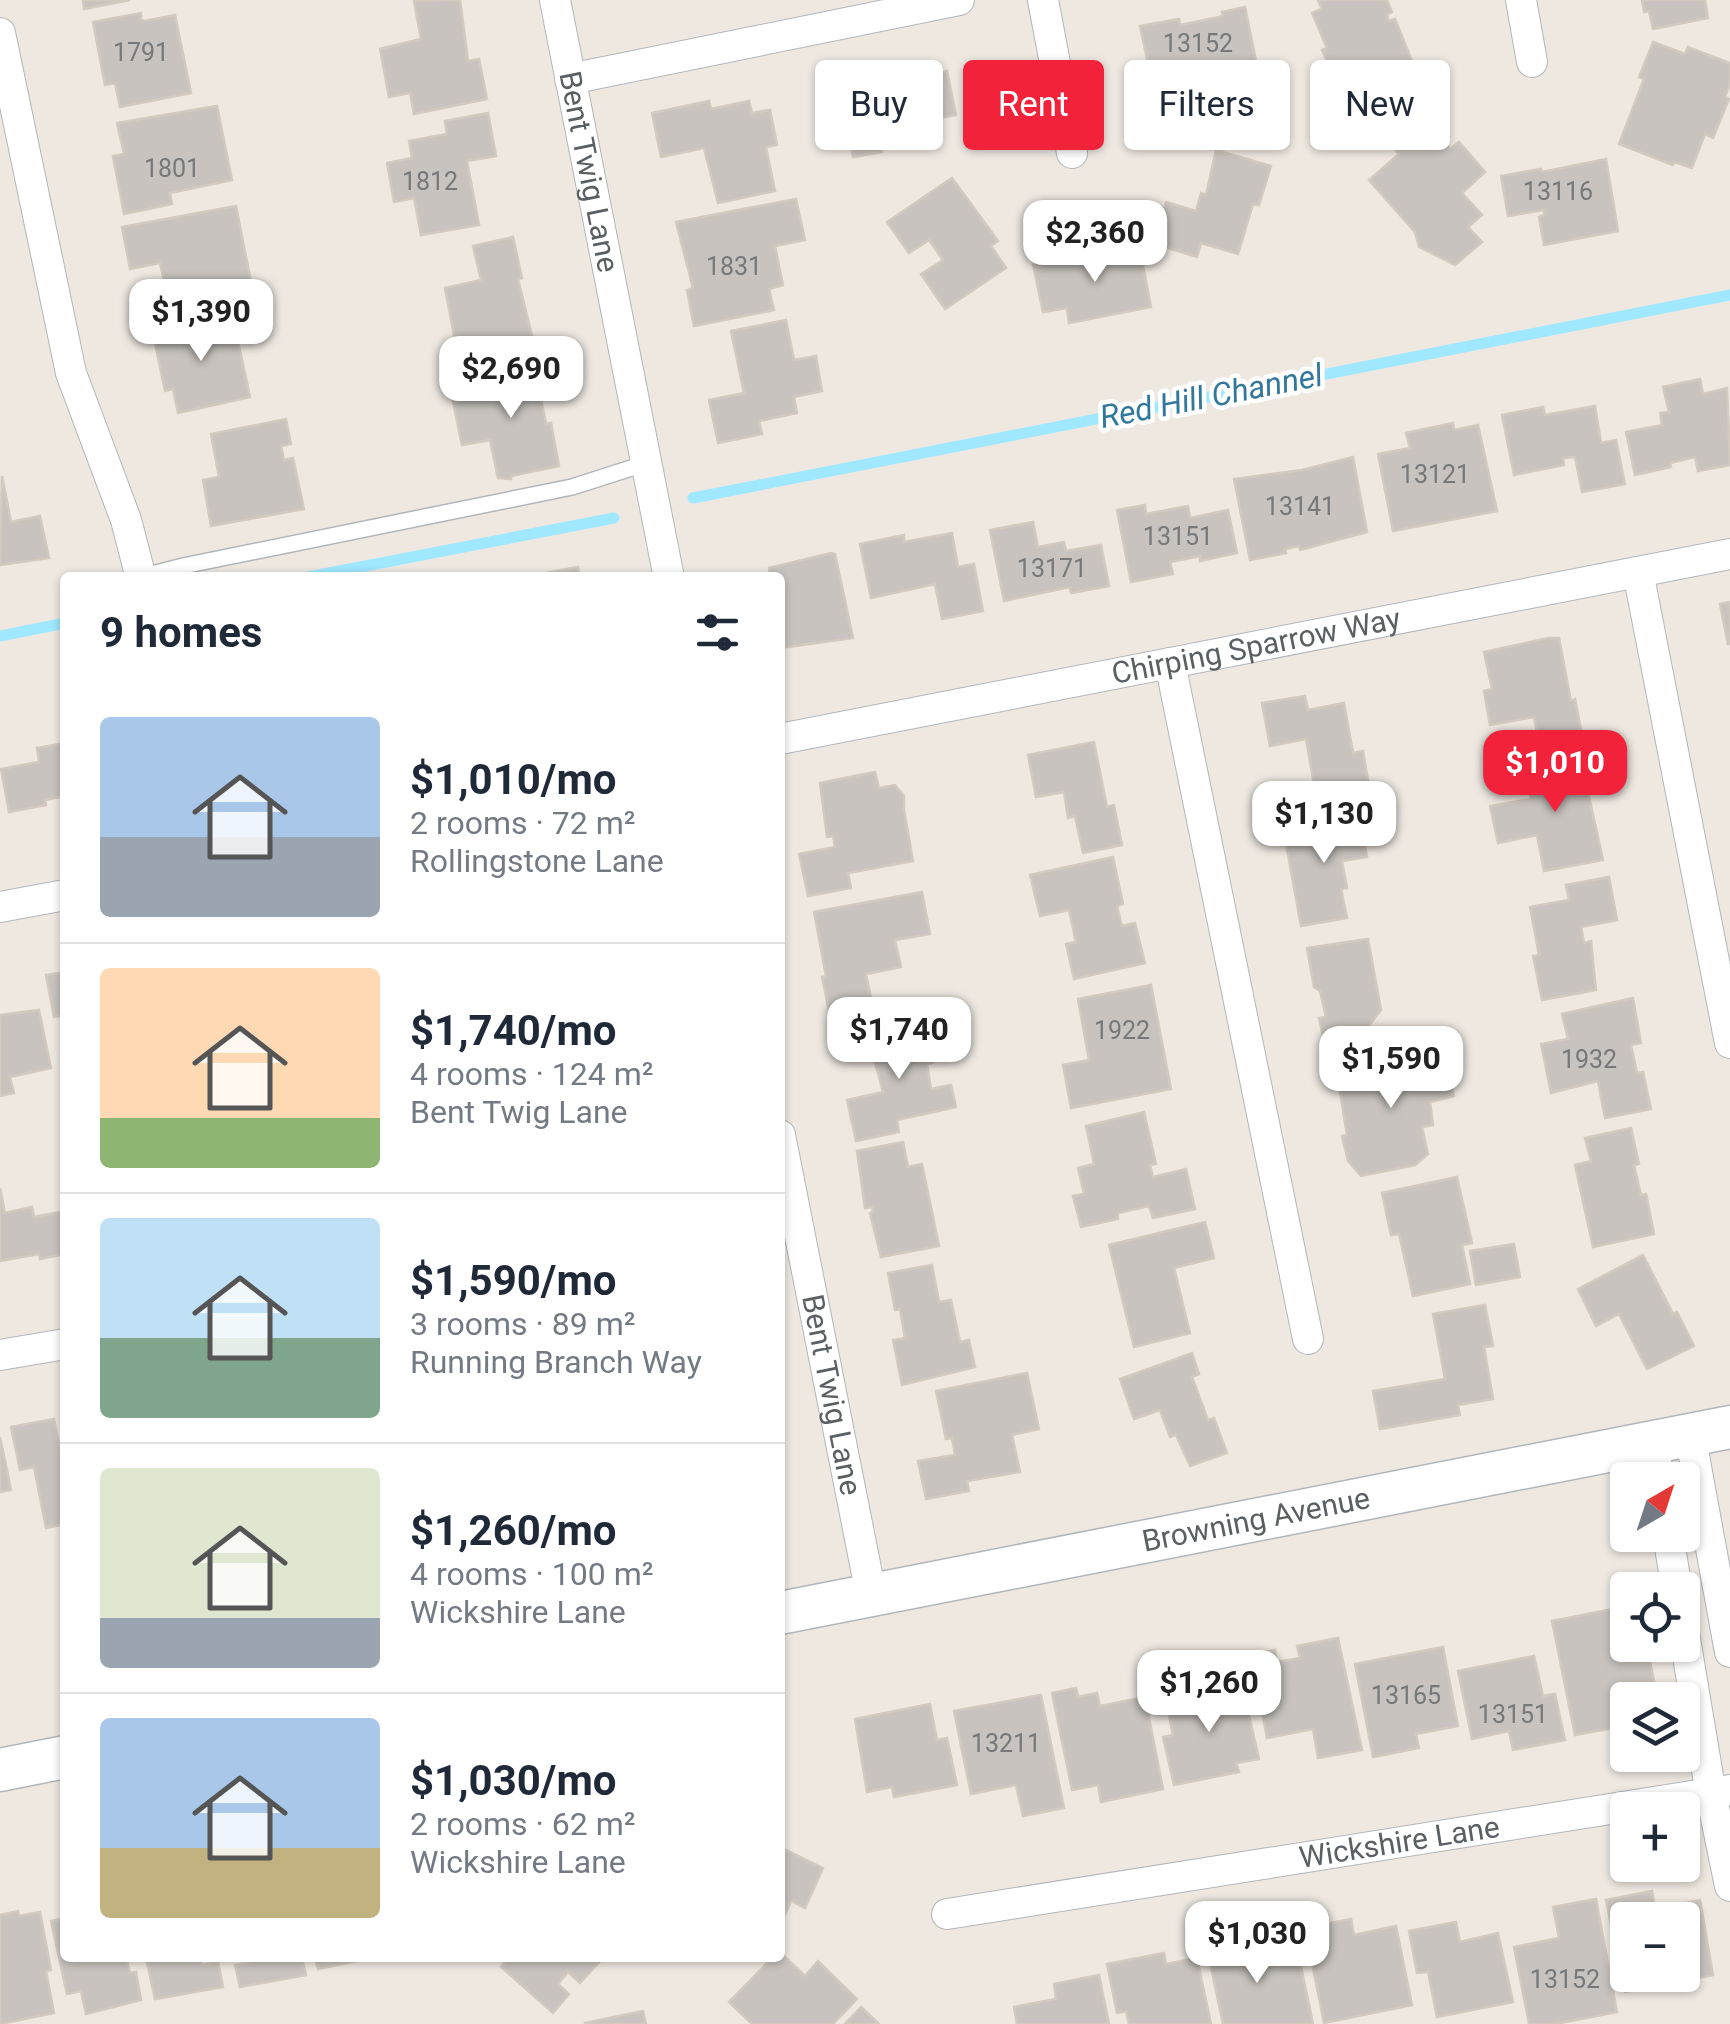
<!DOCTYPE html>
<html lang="en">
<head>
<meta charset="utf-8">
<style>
	body { margin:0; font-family:Roboto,sans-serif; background:#f6f6f7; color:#1f2937; height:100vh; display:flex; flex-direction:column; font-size:38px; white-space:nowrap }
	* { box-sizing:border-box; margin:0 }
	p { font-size:32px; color:#747a83 }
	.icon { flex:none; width:55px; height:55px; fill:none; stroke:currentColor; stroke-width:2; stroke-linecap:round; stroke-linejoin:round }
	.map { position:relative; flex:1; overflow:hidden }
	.panel { position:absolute; left:60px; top:572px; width:725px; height:1390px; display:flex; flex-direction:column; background:#fff; border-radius:10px; box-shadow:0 2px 8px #0004 }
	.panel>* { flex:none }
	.guide { position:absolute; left:815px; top:60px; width:765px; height:90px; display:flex; gap:20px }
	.needle { width:65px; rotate:39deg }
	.buttons { position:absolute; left:1610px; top:1462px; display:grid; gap:20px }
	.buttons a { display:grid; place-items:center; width:90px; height:90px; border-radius:10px; background:#fff; box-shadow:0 2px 8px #0004; font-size:50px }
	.price { position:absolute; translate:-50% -85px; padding:0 22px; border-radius:20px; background:#fff; color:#222; font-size:32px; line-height:65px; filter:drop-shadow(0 2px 5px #0008) }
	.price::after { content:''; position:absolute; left:50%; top:60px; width:30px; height:22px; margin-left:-15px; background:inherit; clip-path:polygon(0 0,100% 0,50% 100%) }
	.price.active { background:#f2223a; color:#fff }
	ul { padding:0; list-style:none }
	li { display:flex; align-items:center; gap:30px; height:250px; padding:0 40px }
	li+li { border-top:2px solid #e0e1e3 }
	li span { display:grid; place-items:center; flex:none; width:280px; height:200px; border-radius:10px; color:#555 }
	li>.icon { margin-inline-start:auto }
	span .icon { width:120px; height:120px; fill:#fffc; stroke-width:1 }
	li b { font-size:42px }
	h2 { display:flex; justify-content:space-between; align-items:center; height:120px; padding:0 40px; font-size:42px }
	.tag { padding:0 35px; border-radius:10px; background:#fff; box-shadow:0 2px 8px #0004; font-size:35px; line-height:90px }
	.tag.active { background:#f2223a; color:#fff }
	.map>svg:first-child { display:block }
</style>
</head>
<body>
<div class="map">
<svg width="1730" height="2024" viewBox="0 0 1730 2024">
	<rect width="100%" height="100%" fill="#eee8e1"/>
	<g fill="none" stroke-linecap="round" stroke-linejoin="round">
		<g stroke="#9fe8ff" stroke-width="11">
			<path d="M693,498L1730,295"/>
			<path d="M303,578L614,518"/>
			<path d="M0,636L65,623"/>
		</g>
	</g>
	<g fill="#c8c3be" stroke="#d2c9bf" stroke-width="2.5">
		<path d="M83,0H130L84,9Z"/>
		<path d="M460,0L468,61L479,59L487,99L414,114L410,93L389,97L380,49L421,39L414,1Z"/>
		<path d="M1318,0H1387L1392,12L1387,14L1389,21L1395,19L1416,71L1372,89L1362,66L1334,78L1322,50L1327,48L1312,13L1322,9Z"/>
		<path d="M1642,0H1705L1708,18L1653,29L1649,11L1644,12Z"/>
		<path d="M1245,7L1261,85L1224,93L1218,64L1186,70L1184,61L1149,68L1140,26L1179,19L1180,25L1219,17L1223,16L1222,12Z"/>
		<path d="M141,13V20L145,21L175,15L191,93L120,107L115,83L105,85L93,22Z"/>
		<path d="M1653,42L1685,54L1688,47L1730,63V84L1725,97L1729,99L1713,138L1705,134L1692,168L1674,162L1673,165L1619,144L1644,79L1639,77Z"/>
		<path d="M947,71L956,115L918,122L921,135L880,142L882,152L853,157L839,85L879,78L880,88Z"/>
		<path d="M1407,96L1450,149L1459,142L1485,172L1462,193L1482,215L1468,227L1482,242L1455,265L1419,247L1415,232L1369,180L1399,154L1374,126Z"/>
		<path d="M709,101L711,109L749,101L752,113L770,110L777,145L766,147L775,191L718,203L704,148L661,157L652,113Z"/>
		<path d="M217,106L232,180L170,193L172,204L124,214L113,156L124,154L117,123Z"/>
		<path d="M488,113L496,156L467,161L479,225L421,235L414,198L394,202L387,163L412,158L409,141L447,134L445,121Z"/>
		<path d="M1216,150L1271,166L1259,205L1253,204L1238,254L1201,243L1197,257L1155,244L1166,202L1196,211L1201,193L1206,195Z"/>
		<path d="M1606,159L1618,231L1544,245L1539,217L1544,215V210L1508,216L1501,176L1541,169L1542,172Z"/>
		<path d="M952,178L998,241L991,246L1006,268L945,309L921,274L943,260L929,240L909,253L887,222Z"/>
		<path d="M796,199L805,240L775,246L783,285L769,289L774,310L694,326L687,290L693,288L676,222Z"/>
		<path d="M236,206L253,292L170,308L160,263L130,269L122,227Z"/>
		<path d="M513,237L522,278L518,279L533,340L458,356L445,288L481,280L473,246Z"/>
		<path d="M1139,245L1151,307L1069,323L1067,308L1043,312L1033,265L1071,257L1072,263L1098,258L1096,251Z"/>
		<path d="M199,319L201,328L234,322L250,397L178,413L173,389L165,391L152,329Z"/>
		<path d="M786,320L794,360L816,356L822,391L794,397L797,413L759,421L762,434L718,443L709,400L744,393L731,331Z"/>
		<path d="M539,360L546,398L541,399L546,424L551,423L559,466L511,476V479L498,478L490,440L462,445L453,402L496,394L491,370Z"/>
		<path d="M1700,379L1703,394L1727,388L1730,465L1698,471L1695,457L1670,463L1671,467L1635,475L1626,432L1662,425L1660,413L1669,412L1663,387Z"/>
		<path d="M1595,406L1601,443L1616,440L1625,484L1582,492L1575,457L1563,458L1564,465L1514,475L1502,415L1543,407L1545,415Z"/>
		<path d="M286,419L291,444L281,446L284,460L293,458L304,509L211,526L203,480L219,477L211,434Z"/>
		<path d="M1453,423L1454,430L1478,425L1497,511L1393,531L1378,454L1410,448L1406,433Z"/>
		<path d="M1353,457L1367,532L1300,550L1299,546L1285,549L1286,553L1250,560L1234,479L1302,470Z"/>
		<path d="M2,476L11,522L40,516L49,558L0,565Z"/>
		<path d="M1145,505L1146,514L1188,506L1190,518L1228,510L1237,553L1200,561V556L1170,562L1173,574L1131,582L1117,510Z"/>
		<path d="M1033,522L1038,547L1064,542L1066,551L1101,545L1109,586L1071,593L1070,587L1004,601L990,530Z"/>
		<path d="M952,533L958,567L974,564L983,611L942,619L935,584L871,598L860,544L904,535V542Z"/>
		<path d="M831,553L835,554L853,638L780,648V578H770L769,568Z"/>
		<path d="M578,567L580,578H535V575Z"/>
		<path d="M1730,602V644H1728L1720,604Z"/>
		<path d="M1549,638H1559L1571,701L1575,699L1583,740L1540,748L1534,717L1490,725L1484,691L1492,689L1484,652Z"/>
		<path d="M1305,696L1308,710L1344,703L1353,753L1363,751L1370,792L1317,801L1306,739L1270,746L1262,703Z"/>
		<path d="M1094,742L1107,807L1114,805L1122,845L1083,853L1075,816L1068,818L1064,792L1036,797L1028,755Z"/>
		<path d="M65,743V796L45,800L46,805L9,812L1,769L39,762L37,748Z"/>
		<path d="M1587,754L1594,790L1588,792L1603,860L1544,871L1537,835L1498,843L1490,806L1531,799L1529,789L1543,786L1539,763Z"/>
		<path d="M875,772L879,788L895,785L904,796V810L913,861L848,873L851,888L808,896L799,854L835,847L833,836L827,837L820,783Z"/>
		<path d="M1359,814L1367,857L1342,861L1347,888L1341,889L1347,918L1301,926L1285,838L1304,835L1302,824Z"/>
		<path d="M1113,857L1123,904L1117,906L1122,926L1135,923L1145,963L1074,979L1066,944L1076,942L1069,910L1040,916L1030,875Z"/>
		<path d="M1609,877L1617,920L1581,927L1584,943L1591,941L1596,990L1542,1000L1533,956L1539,955L1530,907L1569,900L1566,885Z"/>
		<path d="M922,892L930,934L895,940L901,967L866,974L873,1008L830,1016L822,977L826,976L814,912Z"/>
		<path d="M1368,939L1381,1010L1367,1028L1364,1049L1332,1054L1325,1046L1319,1018L1326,1017L1320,991L1314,987L1307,948Z"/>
		<path d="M65,972V1015L54,1017L46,975Z"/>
		<path d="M1151,985L1171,1089L1071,1108L1063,1065L1089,1060L1078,999Z"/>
		<path d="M1633,998L1641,1043L1631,1045L1637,1073L1643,1072L1651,1109L1605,1118L1598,1081L1551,1093L1541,1044L1568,1039L1562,1014Z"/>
		<path d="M39,1010L51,1068L10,1077L14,1093L0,1096V1015Z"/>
		<path d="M915,1020H923L932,1063L927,1064L931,1089L951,1085L956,1107L897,1120L899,1132L856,1141L847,1100L883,1092L872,1051L876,1050L871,1029Z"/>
		<path d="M1443,1050L1454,1096L1430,1102L1433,1125L1422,1127L1428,1154L1415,1165L1361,1176L1348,1161L1342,1136L1347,1135L1337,1073Z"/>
		<path d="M1144,1112L1156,1164L1150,1165L1153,1177L1186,1169L1195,1209L1153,1218L1149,1206L1118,1213V1219L1081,1227L1073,1196L1084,1194L1078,1168L1094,1164L1086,1126Z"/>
		<path d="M1631,1128L1639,1164L1634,1165L1641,1195L1646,1194L1654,1234L1593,1247L1575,1165L1591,1161L1585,1138Z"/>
		<path d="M903,1142L908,1167L922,1164L939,1246L881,1257L870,1213L873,1212L872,1207L865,1208L857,1151Z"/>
		<path d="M1457,1177L1472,1243L1462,1245L1470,1284L1413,1296L1399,1234L1391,1235L1382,1193Z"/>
		<path d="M0,1188L5,1213L32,1207L34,1217L65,1211V1254L40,1259L39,1254L0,1261Z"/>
		<path d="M1205,1222L1214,1258L1174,1268L1190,1333L1134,1347L1109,1245Z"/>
		<path d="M1514,1244L1520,1277L1476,1285L1470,1251Z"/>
		<path d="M1643,1255L1673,1314L1677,1312L1694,1346L1647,1369L1619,1314L1596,1326L1578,1289Z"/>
		<path d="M932,1265L939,1302L951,1300L960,1342L969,1340L975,1367L902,1385L893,1340L905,1338L900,1309L895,1310L888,1273Z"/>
		<path d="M1485,1305L1493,1346L1484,1347L1493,1399L1458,1405L1460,1415L1380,1429L1373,1391L1445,1379L1433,1314Z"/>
		<path d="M1192,1353L1199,1374L1192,1377L1208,1420L1214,1418L1227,1453L1190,1466L1176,1435L1170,1437L1160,1410L1134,1419L1120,1379Z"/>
		<path d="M1027,1373L1039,1429L1012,1435L1020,1472L967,1481L969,1491L926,1499L918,1461L955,1455L952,1438L946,1439L936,1391Z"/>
		<path d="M54,1419L61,1455H65V1524L46,1528L34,1467L20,1470L11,1427Z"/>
		<path d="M0,1437L11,1490L0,1492Z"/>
		<path d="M1628,1606V1645H1647L1655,1686L1616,1694L1623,1726L1575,1735L1552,1621Z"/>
		<path d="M1338,1638L1362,1750L1318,1758L1313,1729L1267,1738L1251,1654L1275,1650L1277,1662L1300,1658L1297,1646Z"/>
		<path d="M1443,1647L1458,1726L1416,1734L1419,1748L1373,1757L1355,1664Z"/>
		<path d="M1534,1656L1543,1696L1555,1694L1565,1740L1513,1750L1509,1731L1472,1739L1458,1671Z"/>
		<path d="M1242,1685L1259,1759L1236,1763L1239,1772L1174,1785L1163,1737L1173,1735L1166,1701Z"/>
		<path d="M1076,1688L1078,1697L1097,1693L1100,1706L1145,1697L1163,1789L1101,1802L1098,1785L1072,1790L1052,1693Z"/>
		<path d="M1041,1695L1064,1808L1023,1816L1016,1785L971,1794L954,1711Z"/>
		<path d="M930,1704L937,1740L947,1738L957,1785L894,1797L892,1787L867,1792L855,1719Z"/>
		<path d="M780,1847L823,1868L805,1908L791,1901L780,1926Z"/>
		<path d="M1652,1891L1655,1909L1700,1900L1713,1975L1692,1979L1689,1966L1682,1967V1920H1628V1975H1671L1673,1983L1625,1992L1606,1900Z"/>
		<path d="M1596,1899L1617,2012L1555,2024H1529L1514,1947L1559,1938L1553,1907Z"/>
		<path d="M18,1911L19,1916L40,1912L51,1970L46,1971L54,2013L0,2024V1915Z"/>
		<path d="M65,1918V1958H134L127,1960L130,1973L136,1972L141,2000L86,2014L81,1991L67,1994L51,1921Z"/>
		<path d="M1351,1919L1354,1935L1396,1926L1412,2005L1324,2023L1305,1928Z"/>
		<path d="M1456,1922L1460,1942L1498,1933L1513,2002L1437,2017L1428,1972L1417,1973L1409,1931Z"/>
		<path d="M1248,1935L1254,1966L1299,1957L1313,2024H1223L1206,1943Z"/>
		<path d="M780,1952L805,1976L818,1961L857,1999L833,2024H752L729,2002L772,1958H780Z"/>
		<path d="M1164,1953L1166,1964L1197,1958L1211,2024H1129L1126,2011L1117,2013L1107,1964Z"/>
		<path d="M146,1958H201L202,1965L218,1962L223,1987L155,1999Z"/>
		<path d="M249,1958H302L306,1975L240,1987L235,1965L250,1963Z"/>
		<path d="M315,1958H371L318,1969Z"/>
		<path d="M509,1958H603L580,1983L568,1972L558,1984L569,1994L553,2013L501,1967Z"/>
		<path d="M1099,1975L1109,2024H1017L1014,2007L1056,1999L1054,1984Z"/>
		<path d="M861,2007L879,2024H845Z"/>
		<path d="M643,2011L646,2024H585V2023Z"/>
	</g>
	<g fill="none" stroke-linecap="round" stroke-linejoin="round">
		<defs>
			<path id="lane" d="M141,577L183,566L572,487L647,463"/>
			<g id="street">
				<path id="s1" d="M555,0L669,578"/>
				<path d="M1043,0L1072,153"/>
				<path d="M1521,0L1532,62"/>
				<path d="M0,33L71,373L126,520L141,578"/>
				<path d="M570,79L959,0"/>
				<path d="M1638,572L1730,1043"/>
				<path d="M1170,663L1308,1339"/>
				<path id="s2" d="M780,739L1730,554"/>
				<path d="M0,907L65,895"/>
				<path id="s3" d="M780,1135L871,1594"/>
				<path d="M0,1355L65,1344"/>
				<path d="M1690,1434L1730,1652"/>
				<path d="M1653,1441L1659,1480"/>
				<path d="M1668,1535L1677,1590"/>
				<path d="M1682,1621L1711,1794L1730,1886"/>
				<path id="s4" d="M947,1914L1730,1790"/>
			</g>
			<g id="secondary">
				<path id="s5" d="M780,1613L1730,1427"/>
				<path d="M0,1770L65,1757"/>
			</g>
		</defs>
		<use href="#lane" stroke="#b2b6b9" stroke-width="18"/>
		<use href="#street" stroke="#b2b6b9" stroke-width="32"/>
		<use href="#secondary" stroke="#b1b6ba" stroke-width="45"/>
		<use href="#lane" stroke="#fff" stroke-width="15"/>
		<use href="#street" stroke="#fff" stroke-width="30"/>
		<use href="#secondary" stroke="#fff" stroke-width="42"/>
	</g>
	<g text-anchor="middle" stroke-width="9" stroke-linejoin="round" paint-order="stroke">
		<g font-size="25" fill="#76787a">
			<text x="1198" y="52">13152</text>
			<text x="141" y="61">1791</text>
			<text x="172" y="177">1801</text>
			<text x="430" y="190">1812</text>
			<text x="1558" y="200">13116</text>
			<text x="734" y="275">1831</text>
			<text x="1435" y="483">13121</text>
			<text x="1300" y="515">13141</text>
			<text x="1178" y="545">13151</text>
			<text x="1052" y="577">13171</text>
			<text x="1122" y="1039">1922</text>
			<text x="1589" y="1068">1932</text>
			<text x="1406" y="1704">13165</text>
			<text x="1513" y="1723">13151</text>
			<text x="1006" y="1752">13211</text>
			<text x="1565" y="1988">13152</text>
		</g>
		<g font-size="30" fill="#5a5f63" stroke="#fff">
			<text dy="10" stroke="none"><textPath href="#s1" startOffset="175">Bent Twig Lane</textPath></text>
			<text dy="10" stroke="none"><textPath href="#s2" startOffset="485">Chirping Sparrow Way</textPath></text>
			<text dy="10" stroke="none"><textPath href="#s3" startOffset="265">Bent Twig Lane</textPath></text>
			<text dy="10" stroke="none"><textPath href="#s5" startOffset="485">Browning Avenue</textPath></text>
			<text dy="10" stroke="none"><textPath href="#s4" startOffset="458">Wickshire Lane</textPath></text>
		</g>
		<g font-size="32" font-style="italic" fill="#31789b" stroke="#fff">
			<text transform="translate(1211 396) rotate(-11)" y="11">Red Hill Channel</text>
		</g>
	</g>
</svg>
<div class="buttons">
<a><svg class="needle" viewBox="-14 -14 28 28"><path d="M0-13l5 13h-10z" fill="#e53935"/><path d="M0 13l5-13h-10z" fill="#747a83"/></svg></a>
<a><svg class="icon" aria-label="locate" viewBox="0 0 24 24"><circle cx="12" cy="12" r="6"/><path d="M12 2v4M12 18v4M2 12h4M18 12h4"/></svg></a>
<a><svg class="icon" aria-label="layers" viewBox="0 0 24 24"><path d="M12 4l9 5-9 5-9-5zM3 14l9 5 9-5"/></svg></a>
<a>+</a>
<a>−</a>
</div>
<b class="price" style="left:1095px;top:285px">$2,360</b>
<b class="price" style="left:201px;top:364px">$1,390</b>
<b class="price" style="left:511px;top:421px">$2,690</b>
<b class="price active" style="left:1555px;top:815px">$1,010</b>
<b class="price" style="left:1324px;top:866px">$1,130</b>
<b class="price" style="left:899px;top:1082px">$1,740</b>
<b class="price" style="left:1391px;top:1111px">$1,590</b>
<b class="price" style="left:1209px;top:1735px">$1,260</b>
<b class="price" style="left:1257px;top:1986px">$1,030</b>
<div class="guide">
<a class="tag">Buy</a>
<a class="tag active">Rent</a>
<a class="tag">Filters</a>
<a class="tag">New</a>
</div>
<section class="panel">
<h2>9 homes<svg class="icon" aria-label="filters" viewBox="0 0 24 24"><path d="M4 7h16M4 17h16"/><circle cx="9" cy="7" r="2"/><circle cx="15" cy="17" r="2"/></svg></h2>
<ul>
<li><span style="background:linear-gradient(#a9c7e8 60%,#9aa5b1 0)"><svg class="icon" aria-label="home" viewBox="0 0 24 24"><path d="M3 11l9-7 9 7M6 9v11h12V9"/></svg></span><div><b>$1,010/mo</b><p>2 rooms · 72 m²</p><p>Rollingstone Lane</p></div></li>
<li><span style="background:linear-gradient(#ffd9b3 75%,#8fb573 0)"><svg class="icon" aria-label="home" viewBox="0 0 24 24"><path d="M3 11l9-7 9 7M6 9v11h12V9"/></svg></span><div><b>$1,740/mo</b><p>4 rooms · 124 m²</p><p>Bent Twig Lane</p></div></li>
<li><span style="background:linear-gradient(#bfe0f5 60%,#7fa58c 0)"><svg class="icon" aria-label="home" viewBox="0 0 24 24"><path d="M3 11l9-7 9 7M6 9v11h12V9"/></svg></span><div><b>$1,590/mo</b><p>3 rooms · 89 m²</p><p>Running Branch Way</p></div></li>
<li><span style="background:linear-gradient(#dfe7d0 75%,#9aa5b1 0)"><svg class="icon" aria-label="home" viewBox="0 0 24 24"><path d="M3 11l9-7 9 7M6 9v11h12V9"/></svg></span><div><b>$1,260/mo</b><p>4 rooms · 100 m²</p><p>Wickshire Lane</p></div></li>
<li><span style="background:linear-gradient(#a9c7e8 65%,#c2b280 0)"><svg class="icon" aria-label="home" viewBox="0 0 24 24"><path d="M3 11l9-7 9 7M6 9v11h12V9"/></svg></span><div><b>$1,030/mo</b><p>2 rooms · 62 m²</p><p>Wickshire Lane</p></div></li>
</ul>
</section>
</div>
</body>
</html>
